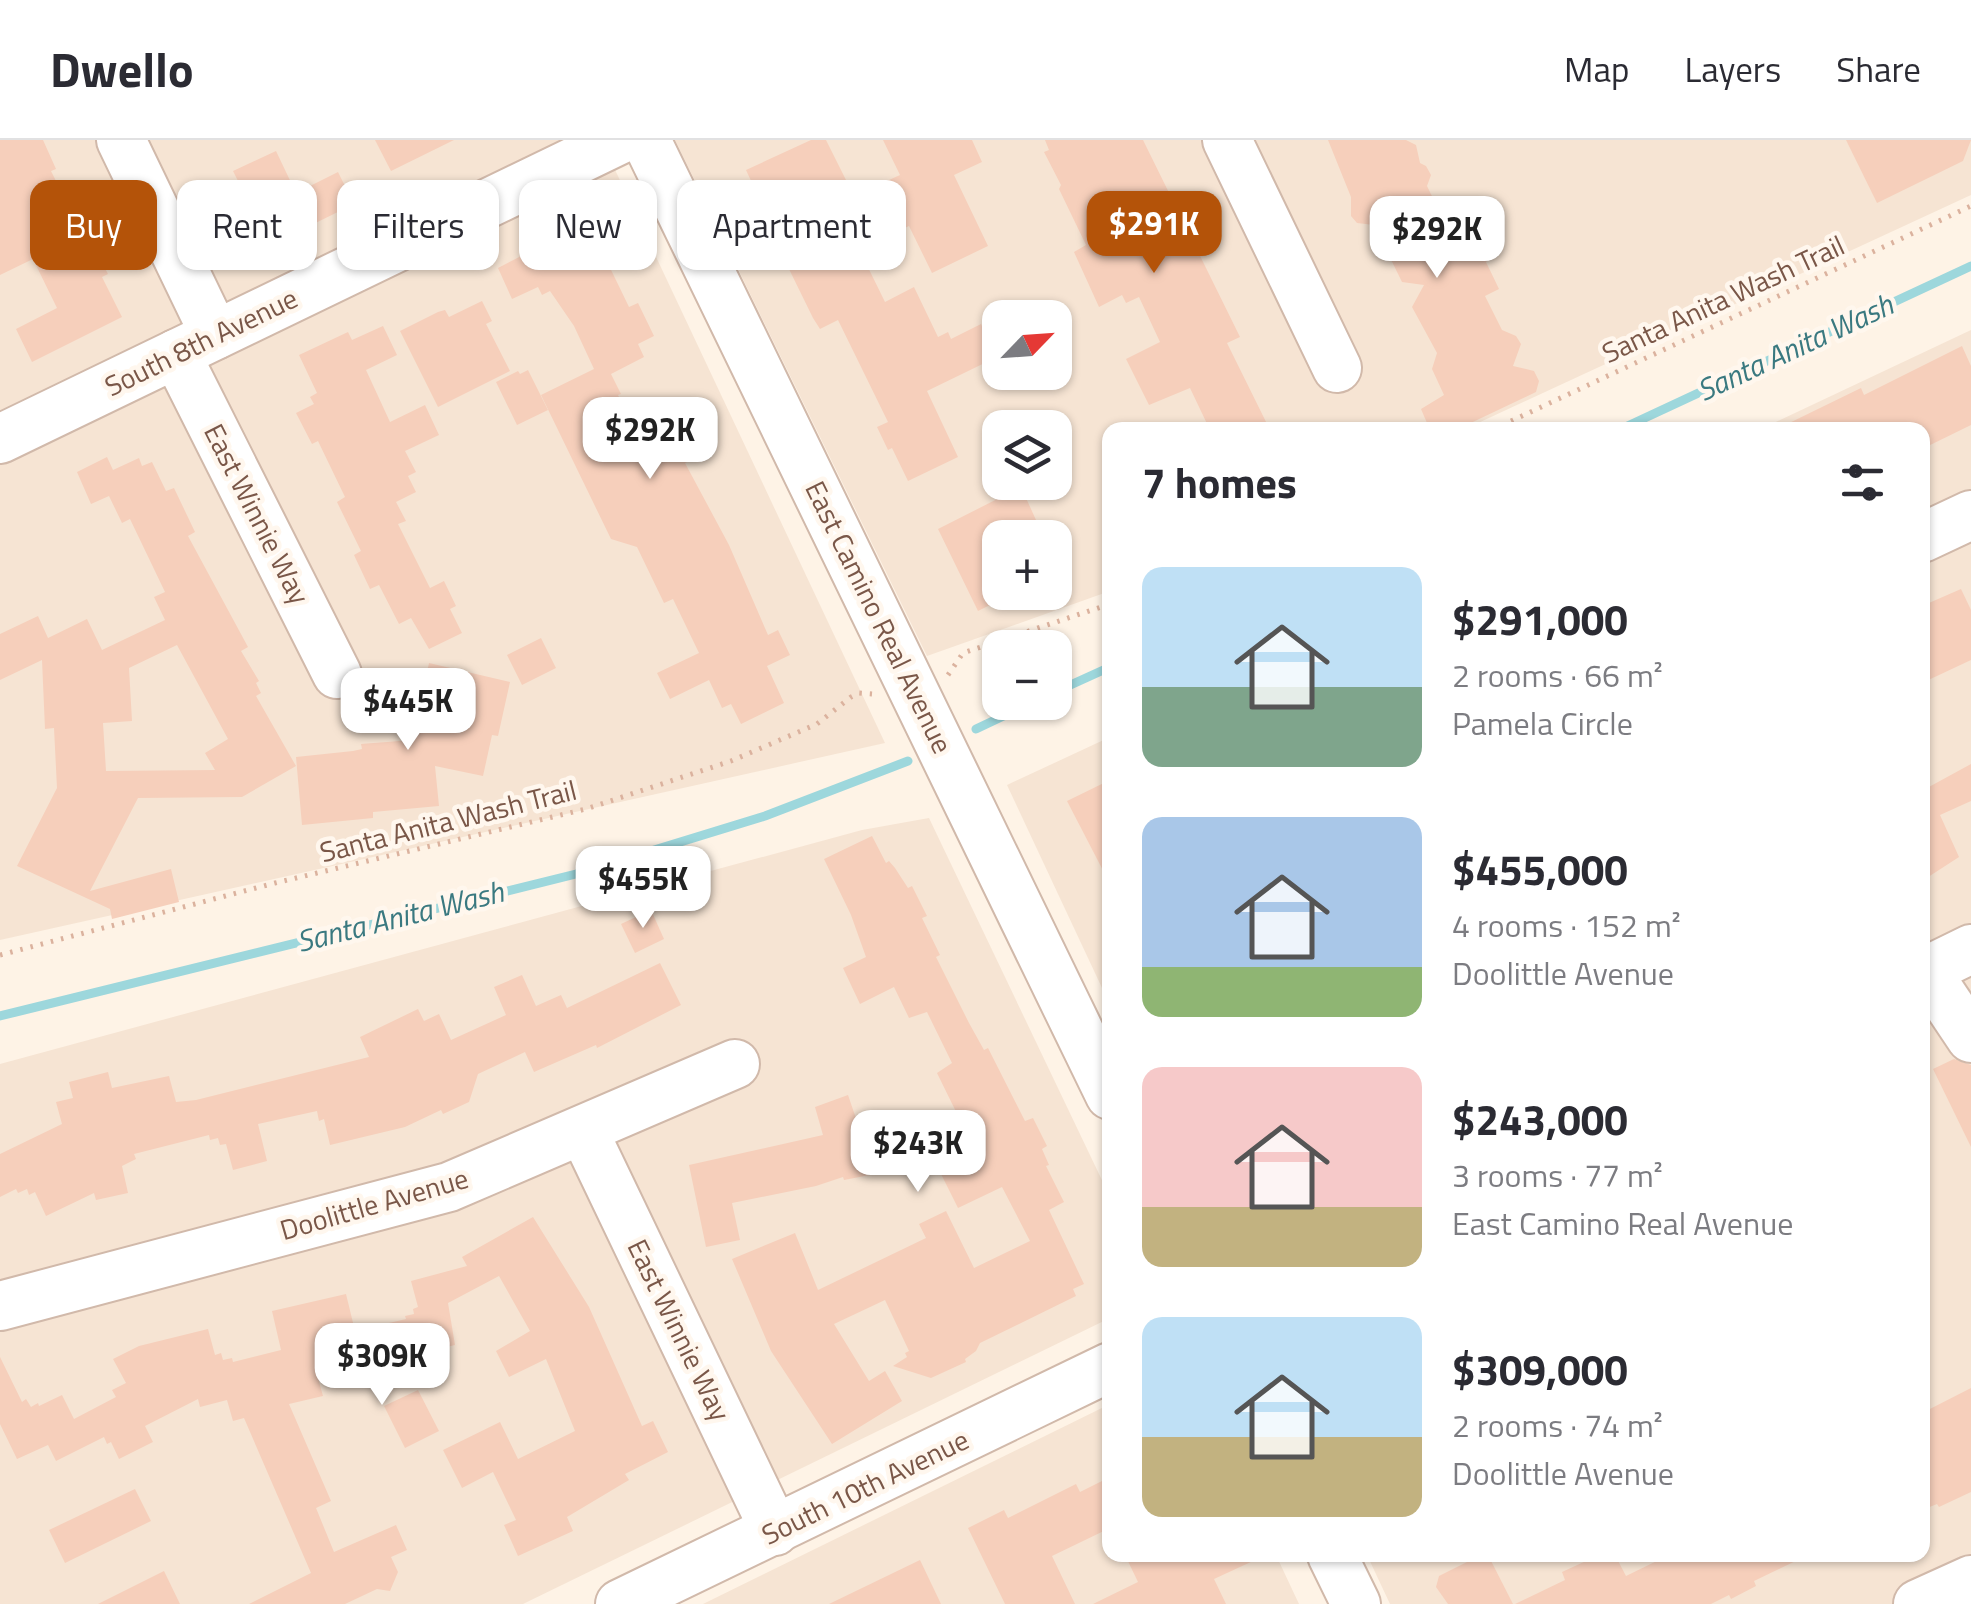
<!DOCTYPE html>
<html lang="en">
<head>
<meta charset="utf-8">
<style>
	body { margin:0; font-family:"Titillium Web",sans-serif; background:#f2f2f3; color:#2b2b33; height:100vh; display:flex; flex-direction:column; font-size:38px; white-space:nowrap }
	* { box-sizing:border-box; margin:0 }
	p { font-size:32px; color:#7c7c81 }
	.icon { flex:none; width:55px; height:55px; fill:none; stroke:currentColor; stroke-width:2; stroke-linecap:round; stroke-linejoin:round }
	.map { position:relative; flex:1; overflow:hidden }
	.panel { position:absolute; left:1102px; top:282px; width:828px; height:1140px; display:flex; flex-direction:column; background:#fff; border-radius:20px; box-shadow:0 2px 8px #0004 }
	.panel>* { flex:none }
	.guide { position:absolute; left:30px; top:40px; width:922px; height:90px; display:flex; gap:20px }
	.needle { width:65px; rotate:65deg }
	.buttons { position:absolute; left:982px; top:160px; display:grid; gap:20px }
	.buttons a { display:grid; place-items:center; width:90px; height:90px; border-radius:20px; background:#fff; box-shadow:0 2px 8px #0004; font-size:50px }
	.price { position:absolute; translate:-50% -85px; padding:0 22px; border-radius:20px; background:#fff; color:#222; font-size:32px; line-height:65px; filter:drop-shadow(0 2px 5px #0008) }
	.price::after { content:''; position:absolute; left:50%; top:60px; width:30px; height:22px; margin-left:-15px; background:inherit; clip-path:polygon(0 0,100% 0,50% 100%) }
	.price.on { background:#b45309; color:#fff }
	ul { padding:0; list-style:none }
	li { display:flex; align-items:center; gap:30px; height:250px; padding:0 40px }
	li span { display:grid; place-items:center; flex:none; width:280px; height:200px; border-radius:20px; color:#555 }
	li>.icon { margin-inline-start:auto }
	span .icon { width:120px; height:120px; fill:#fffc; stroke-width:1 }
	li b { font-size:42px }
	h2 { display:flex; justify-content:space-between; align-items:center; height:120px; padding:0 40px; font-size:42px }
	.pill { padding:0 35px; border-radius:20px; background:#fff; box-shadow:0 2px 8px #0004; font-size:35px; line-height:90px }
	.pill.on { background:#b45309; color:#fff }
	header { display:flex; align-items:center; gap:60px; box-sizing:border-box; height:140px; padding:0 50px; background:#fff; border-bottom:2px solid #e1e1e2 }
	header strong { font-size:48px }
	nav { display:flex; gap:55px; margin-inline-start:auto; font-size:35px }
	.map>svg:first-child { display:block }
</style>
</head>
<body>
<header>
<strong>Dwello</strong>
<nav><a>Map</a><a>Layers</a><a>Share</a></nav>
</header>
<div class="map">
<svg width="1971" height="1464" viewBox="0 0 1971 1464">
	<rect width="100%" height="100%" fill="#fef3e6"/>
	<g fill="#f6e4d3" fill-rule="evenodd">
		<path d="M0,0H601L885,603L0,800Z"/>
		<path d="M675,0H1971V55L1463,290H1110V451L927,516ZM1000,178H1055V232H1000ZM1000,288H1055V342H1000ZM1000,398H1055V452H1000Z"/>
		<path d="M1971,190V1464H1390L1367,1415H1922V290H1759Z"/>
		<path d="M1110,597V865L1007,645Z"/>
		<path d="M929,678L1110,1057V1178L523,1464H0V924L862,690Z"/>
		<path d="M1110,1264V1415H1276L1299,1464H703Z"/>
	</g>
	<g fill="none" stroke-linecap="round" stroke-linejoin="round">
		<g stroke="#9dd7dc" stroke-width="9">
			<path d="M1619,290L1971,126"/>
			<path d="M1055,552L1110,527"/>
			<path d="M976,589L1033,562"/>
			<path d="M0,876L576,734L765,676L908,621"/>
		</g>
	</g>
	<g fill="#f6cfbb" fill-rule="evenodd">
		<path d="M0,0H43L56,29L51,31L86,101L90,99L108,134L102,137L122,177L32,222L16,189L57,168L33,119L0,135Z"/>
		<path d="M375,0H454L391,31Z"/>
		<path d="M811,0H826L854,56L900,35L883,0H972L982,22L954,35L988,106L932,133L909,86L859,109L885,162L914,147L938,197L948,192L951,199L981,184L997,217L927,251L958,317L908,341L892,308L888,310L877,287L888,282L838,180L820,189L813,178L788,127L786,119L797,114L767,54L759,58L746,30Z"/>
		<path d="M1045,0H1143L1240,197L1227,203L1270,290H1210L1190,248L1149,265L1126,219L1160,202L1139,157L1126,163L1122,155L1099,167L1074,112L1086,105L1059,49L1061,45L1044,12L1049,10Z"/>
		<path d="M1328,0H1406L1416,5L1420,23L1426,26L1431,35L1427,46L1445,83L1464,89L1471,101L1477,98L1488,120L1486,122L1499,149L1485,156L1502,190L1516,196L1521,204L1513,226L1534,231L1539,241L1536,252L1456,290H1430L1421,269L1444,255L1432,229L1437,213L1412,167L1424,145L1402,142L1374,85L1357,83L1351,76V57Z"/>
		<path d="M1846,0H1971L1963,21L1877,63Z"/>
		<path d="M276,11L296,53L338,32L354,64L261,110L250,88L259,83L233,31Z"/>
		<path d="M583,84L594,108L599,105L629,167L638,163L654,196L638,204L644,217L611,234L621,254L618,255L642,305L683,286L698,317L685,323L729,405L768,495L778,490L790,515L767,526L784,563L741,584L731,564L722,568L709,540L670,559L657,533L699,513L673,459L664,463L637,407L611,399L541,255L594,229L574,186L550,151L542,155L538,147L512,159L498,128Z"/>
		<path d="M482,161L492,181L486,184L510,231L438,267L400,191L438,172L445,170L449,177Z"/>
		<path d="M383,186L397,215L366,230L390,282L425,265L439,295L405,311L416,332L408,336L416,352L396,362L406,381L398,384L430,448L444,441L456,466L450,469L462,493L429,509L411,478L399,484L379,445L370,449L354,415L361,411L337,362L345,357L318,301L312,304L296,273L314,264L310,257L317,253L299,215L348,192L352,200Z"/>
		<path d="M1962,206L1971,226V285L1922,309V290H1775L1861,248L1864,255Z"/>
		<path d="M528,230L548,270L517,285L496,242L518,231L520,234Z"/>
		<path d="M107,317L113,330L139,318L142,326L152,322L166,351L174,348L195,392L188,396L248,507L241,511L259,541L256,543L261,553L256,556L296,626L242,657L138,658L90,751L171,729L179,762L112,779L110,769L17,726L57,648L54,588L45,589L42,520L0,540V494L38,476L48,498L87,479L102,510L165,480L154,457L165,452L130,379L122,383L109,356L91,364L77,332ZM177,505L228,599L205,613L215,630L106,631L103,583L132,581L129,528Z"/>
		<path d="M1021,347L1036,380L1000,397V460L978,471L938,389Z"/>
		<path d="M1961,449L1971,470V520L1922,543V466Z"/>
		<path d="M541,498L556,528L522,545L507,515Z"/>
		<path d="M429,523L510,542L498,596L492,595L483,636L435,626L439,666L373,672V678L302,685L296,617L353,611L362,609L361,604L412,600Z"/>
		<path d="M1971,624V661L1940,675L1959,717L1922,741V639L1927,648Z"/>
		<path d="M1110,640V744L1067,661Z"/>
		<path d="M872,696L886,723L889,721L895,728L908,748L912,746L927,776L922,778L940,815L936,817L969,883L984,910L988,908L1025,981L1033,978L1047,1006L1042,1009L1049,1025L1046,1026L1064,1062L1049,1070L1084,1144L1073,1149L1076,1156L980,1203L976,1211L965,1219L966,1222L931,1238L893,1226L907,1217L905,1213L909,1211L885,1160L834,1184L869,1241L885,1231L902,1261L832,1304L771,1211L732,1119L795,1093L818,1150L926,1098L919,1084L946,1071L974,1128L1030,1101L1002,1047L958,1068L928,1008L965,990L937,933L952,923L927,872L909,878L894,847L860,864L843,828L866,817L851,775L824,719Z"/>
		<path d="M651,770L664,799L635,813L621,784Z"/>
		<path d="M660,823L681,865L597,908L596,905L534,932L525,912L478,934L469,962L443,974L441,970L405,987L330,1005L324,979L319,981L317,971L258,984L267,1021L233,1030L226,1004L220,1005L218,998L210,1000L209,995L134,1014L136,1019L122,1026L128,1053L96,1060L94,1053L46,1076L35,1052L29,1055L27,1049L18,1053L16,1049L0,1057V1014L62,984L56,962L73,958L69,942L108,932L112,948L169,936L176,962L196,960L369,917L360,897L418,869L424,881L439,874L451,900L506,875L494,847L522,835L536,866L561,855L567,868Z"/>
		<path d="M1954,919L1971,925V1007L1933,929Z"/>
		<path d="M848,955L862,996L896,984L907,1015L873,1027L875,1034L844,1040L843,1037L816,1046L732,1063L740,1100L706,1107L689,1025L823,995L815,967Z"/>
		<path d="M533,1077L589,1167L642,1286L653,1281L668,1312L625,1334L629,1340L567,1377L573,1391L518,1416L504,1385L516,1380L493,1332L462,1348L443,1310L500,1282L518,1319L575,1291L546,1219L509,1237L496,1211L530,1191L499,1136L448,1163L455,1205L318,1238L323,1256L289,1264L331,1361L316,1368L334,1412L396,1385L407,1410L391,1417L398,1432L390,1451L377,1449L345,1464H249L311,1433L244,1278L233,1281L227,1260L200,1267L198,1259L145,1286L153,1302L119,1319L111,1302L107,1304L104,1297L56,1321L48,1305L17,1319L0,1284V1217L22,1262L26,1259L31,1267L38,1263L39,1266L62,1255L74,1279L116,1257L112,1250L126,1243L113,1219L139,1206L208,1189L215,1215L221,1213L223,1220L232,1218L233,1222L281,1210L272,1171L346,1154L355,1191L406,1179L405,1176L414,1174L413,1169L418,1167L411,1141L467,1126L462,1117Z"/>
		<path d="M1971,1248V1352L1939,1367L1937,1364L1922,1370V1273Z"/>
		<path d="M418,1250L439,1291L405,1308L384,1266Z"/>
		<path d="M1110,1337V1388L1052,1416L1075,1464H1005L968,1388L1004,1370L1008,1378L1076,1344L1080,1352Z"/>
		<path d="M135,1349L151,1381L65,1423L49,1390Z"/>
		<path d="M1125,1415H1266L1214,1439L1226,1464H1093L1138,1442Z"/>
		<path d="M1481,1415H1488L1513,1464H1448L1436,1447L1439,1436Z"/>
		<path d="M1599,1415H1615L1626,1436L1669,1415H1808L1754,1441L1756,1446L1731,1459L1729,1455L1711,1464H1515L1565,1440L1562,1432Z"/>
		<path d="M920,1420L941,1464H829Z"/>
		<path d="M164,1431L180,1464H98Z"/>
	</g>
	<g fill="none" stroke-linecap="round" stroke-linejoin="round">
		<defs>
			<g id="minor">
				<path d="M121,0L215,195"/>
				<path d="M646,0L1110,955"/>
				<path d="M1227,0L1337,228"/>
				<path d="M176,214L337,534"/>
				<path d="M0,299L619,0"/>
				<path d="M1922,398L1971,375"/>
				<path d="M1926,831L1971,898"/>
				<path d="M1922,833L1971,809"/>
				<path d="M583,990L775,1391"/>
				<path d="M0,1166L449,1047L735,924"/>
				<path d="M1332,1415L1356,1464"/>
				<path d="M620,1464L1110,1227"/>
				<path d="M1918,1464L1971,1440"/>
			</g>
		</defs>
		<use href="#minor" stroke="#d1b9aa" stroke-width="52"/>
		<g stroke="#dbb29e" stroke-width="5" stroke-dasharray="2.5 8" stroke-linecap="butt">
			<path d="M1492,290L1971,66"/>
			<path d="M948,535L963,513L1110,464"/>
			<path d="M0,815L275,743L586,669L731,621L817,584L851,557L859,553L872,554"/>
		</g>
		<use href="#minor" stroke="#fff" stroke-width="48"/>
	</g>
	<g text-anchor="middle" stroke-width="9" stroke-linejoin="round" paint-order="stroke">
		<g font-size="28" fill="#7a5748" stroke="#fff7ee">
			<text transform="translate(1723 159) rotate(-25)" y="10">Santa Anita Wash Trail</text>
			<text transform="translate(201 202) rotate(-26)" y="10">South 8th Avenue</text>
			<text transform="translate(257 374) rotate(63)" y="10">East Winnie Way</text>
			<text transform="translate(879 477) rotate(64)" y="10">East Camino Real Avenue</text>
			<text transform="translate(448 681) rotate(-14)" y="10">Santa Anita Wash Trail</text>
			<text transform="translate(374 1064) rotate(-16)" y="10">Doolittle Avenue</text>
			<text transform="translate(679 1190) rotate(64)" y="10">East Winnie Way</text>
			<text transform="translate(865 1347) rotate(-26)" y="10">South 10th Avenue</text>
		</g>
		<g font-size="30" font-style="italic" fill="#3a7980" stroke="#fff7ee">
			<text transform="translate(1795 208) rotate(-25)" y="10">Santa Anita Wash</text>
			<text transform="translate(400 777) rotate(-14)" y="10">Santa Anita Wash</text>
		</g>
	</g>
</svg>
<div class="buttons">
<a><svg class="needle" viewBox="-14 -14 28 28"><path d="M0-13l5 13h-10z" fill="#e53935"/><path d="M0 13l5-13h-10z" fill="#7c7c81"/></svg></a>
<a><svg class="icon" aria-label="layers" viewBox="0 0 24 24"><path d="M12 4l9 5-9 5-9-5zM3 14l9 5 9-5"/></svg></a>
<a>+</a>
<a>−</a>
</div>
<b class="price on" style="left:1154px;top:136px">$291K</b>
<b class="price" style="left:1437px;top:141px">$292K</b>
<b class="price" style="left:650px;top:342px">$292K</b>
<b class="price" style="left:408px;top:613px">$445K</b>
<b class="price" style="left:643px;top:791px">$455K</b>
<b class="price" style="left:918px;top:1055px">$243K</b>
<b class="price" style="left:382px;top:1268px">$309K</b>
<div class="guide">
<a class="pill on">Buy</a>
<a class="pill">Rent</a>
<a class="pill">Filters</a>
<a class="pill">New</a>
<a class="pill">Apartment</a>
</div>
<section class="panel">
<h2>7 homes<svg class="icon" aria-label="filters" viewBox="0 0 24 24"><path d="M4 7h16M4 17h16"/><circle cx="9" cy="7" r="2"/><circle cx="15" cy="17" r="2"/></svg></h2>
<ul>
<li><span style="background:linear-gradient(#bfe0f5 60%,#7fa58c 0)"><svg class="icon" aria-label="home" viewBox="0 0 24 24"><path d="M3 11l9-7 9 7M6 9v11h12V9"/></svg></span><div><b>$291,000</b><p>2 rooms · 66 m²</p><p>Pamela Circle</p></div></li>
<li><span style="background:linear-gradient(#a9c7e8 75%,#8fb573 0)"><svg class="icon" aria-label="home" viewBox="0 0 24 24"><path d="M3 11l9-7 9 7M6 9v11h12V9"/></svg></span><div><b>$455,000</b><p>4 rooms · 152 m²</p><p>Doolittle Avenue</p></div></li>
<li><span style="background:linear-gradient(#f6c9c9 70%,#c2b280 0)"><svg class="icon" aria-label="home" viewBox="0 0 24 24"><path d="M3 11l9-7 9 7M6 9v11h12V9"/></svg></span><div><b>$243,000</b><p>3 rooms · 77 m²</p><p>East Camino Real Avenue</p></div></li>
<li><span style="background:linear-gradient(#bfe0f5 60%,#c2b280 0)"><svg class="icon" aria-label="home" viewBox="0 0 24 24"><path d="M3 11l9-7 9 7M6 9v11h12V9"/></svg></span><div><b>$309,000</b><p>2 rooms · 74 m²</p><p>Doolittle Avenue</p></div></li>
</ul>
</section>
</div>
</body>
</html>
